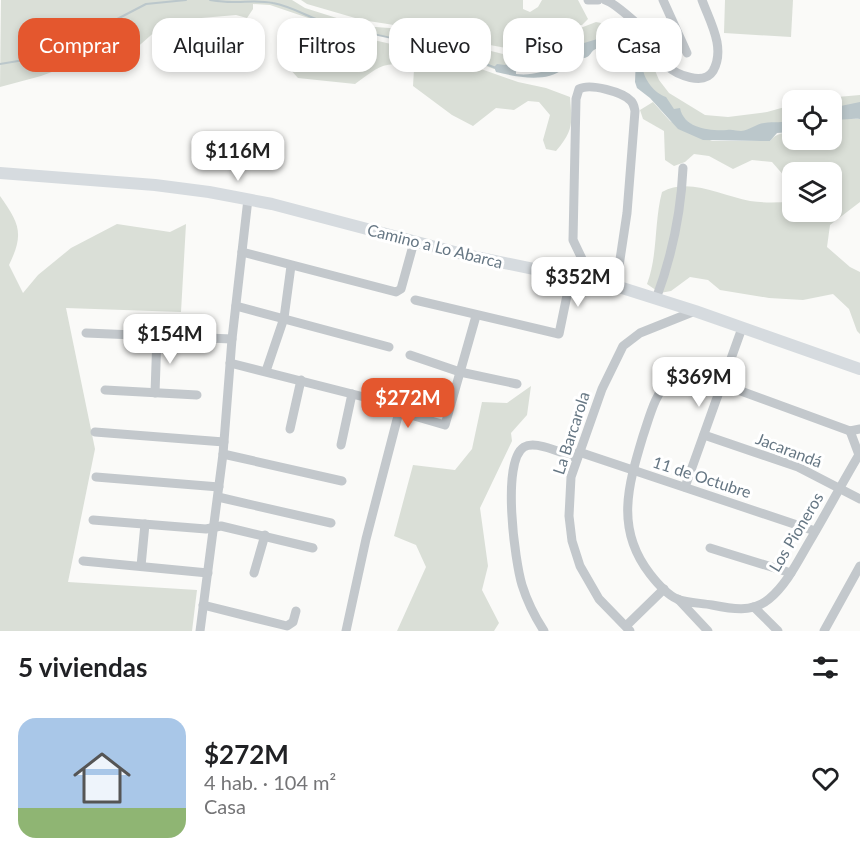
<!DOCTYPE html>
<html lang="es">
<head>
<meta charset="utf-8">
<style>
	body { margin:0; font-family:Lato,sans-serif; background:#f6f6f6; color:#202124; height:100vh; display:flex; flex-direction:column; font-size:22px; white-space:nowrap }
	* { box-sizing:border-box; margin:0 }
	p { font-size:20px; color:#757577 }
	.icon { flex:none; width:33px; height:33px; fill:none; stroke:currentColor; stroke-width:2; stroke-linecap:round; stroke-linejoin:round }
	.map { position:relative; height:631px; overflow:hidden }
	.details { display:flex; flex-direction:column; background:#fff; flex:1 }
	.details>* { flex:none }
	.hud { position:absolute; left:18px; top:18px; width:825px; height:54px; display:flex; gap:12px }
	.tools { position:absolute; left:782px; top:90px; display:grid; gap:12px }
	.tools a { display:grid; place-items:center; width:60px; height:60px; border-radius:12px; background:#fff; box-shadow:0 3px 9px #0003; font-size:30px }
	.price { position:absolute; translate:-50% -51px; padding:0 14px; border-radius:12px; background:#fff; color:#222; font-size:20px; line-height:39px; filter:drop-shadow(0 2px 3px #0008) }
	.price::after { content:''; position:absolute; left:50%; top:36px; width:18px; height:14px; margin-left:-9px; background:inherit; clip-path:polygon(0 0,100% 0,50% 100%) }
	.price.current { background:#e4572e; color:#fff }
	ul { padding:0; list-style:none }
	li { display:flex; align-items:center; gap:18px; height:150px; padding:0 18px }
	li span { display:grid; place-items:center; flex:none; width:168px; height:120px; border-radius:18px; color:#555 }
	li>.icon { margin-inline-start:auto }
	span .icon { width:72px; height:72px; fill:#fffc; stroke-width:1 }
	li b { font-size:26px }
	h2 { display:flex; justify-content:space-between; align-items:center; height:72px; padding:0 18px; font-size:26px }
	.pill { padding:0 21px; border-radius:18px; background:#fff; box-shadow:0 3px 9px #0003; font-size:21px; line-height:54px }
	.pill.current { background:#e4572e; color:#fff }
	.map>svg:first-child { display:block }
</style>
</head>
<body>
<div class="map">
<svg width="860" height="631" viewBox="0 0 860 631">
	<rect width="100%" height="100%" fill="#fafaf8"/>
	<g fill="#dadfd7">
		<path d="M1,0H292L305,8L362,26L403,29L531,61L570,32L596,22L631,29L642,39L659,80L669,93L705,115L728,117L767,112L792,105V127L747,135L700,131L640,84L632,52L625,47L590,48L554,70L494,69L436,47L326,24L270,5L253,4V9L247,18L236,15L167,21L133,51L76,63L41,76L0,87Z"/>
		<path d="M301,0H523V9L530,12L538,7L542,0H578L588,19L582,25L568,27L533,53L490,45L458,35L362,20L307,4Z"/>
		<path d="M725,0H793L791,37L724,33Z"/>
		<path d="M325,29L444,56L518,82L546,88L570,97C572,123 574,130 556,151L546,149L543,140L550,115L539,102L528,101L514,110L496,108L473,126L452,115L413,86L414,69C385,58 378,68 355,84L298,78L288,67L297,53L309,52L320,42L309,31Z"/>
		<path d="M860,95V116L848,119H860V202L830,225L827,247L850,267L860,272V334L857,331L849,309L833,294L803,300L769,298L720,290L708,280L690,277L671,291L660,293L647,284C658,255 654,222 662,192C689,177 722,196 750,201C764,203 778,203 792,201V212H831V172H792V185L772,162L752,160L733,169L709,156L694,154L685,162L674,166L665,160L664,131L643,119L640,110L653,102L670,121L712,141H770C777,133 782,133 792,132V140H831V100H803Z"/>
		<path d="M0,196C20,224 24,234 9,265L23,293L38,275L71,248L117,224L170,232L186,224L181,312L66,308L95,449L68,582L197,590L192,631H0Z"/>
		<path d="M531,386L527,415L511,433L512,441L480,508L488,566L482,590L499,623L494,631H397L426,567L416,545L394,536L413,465L455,470L472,449L482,402L507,403Z"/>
	</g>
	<g fill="#bbc7cb">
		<path d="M604,37C617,38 631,41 642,47C645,55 643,59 643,66C642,78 655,94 666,97L674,109L680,108C684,129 711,131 727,130C732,129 737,131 741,131C750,130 756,124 764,123C775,121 781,124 792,119V132L777,133L770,141H761L703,140L678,129L650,98L637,88L635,82L636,56C626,47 606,41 594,50C591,52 590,56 587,57C583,59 576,59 572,60L582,50L581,47L576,45L561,61L563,69C547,83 516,77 496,72L494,67L497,64L505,65L509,63L522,70L516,71V74C526,75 532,74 541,72C546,70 551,71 556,71L558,66L554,54L562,50L570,41L584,43Z"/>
		<path d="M860,102V119C850,118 840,121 831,119V108Z"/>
	</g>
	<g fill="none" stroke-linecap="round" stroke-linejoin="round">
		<g stroke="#bbc7cb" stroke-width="2">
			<path d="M210,0C217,1 225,2 232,2C247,2 259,0 273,3C295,7 312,20 333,25C388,38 444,47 496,68"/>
			<path d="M0,64L36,58L65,49L77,40L146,4L186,0"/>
		</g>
		<g stroke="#c3c8cc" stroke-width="9">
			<path d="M588,0H598"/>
			<path d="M605,0C615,3 648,32 654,42C659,49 661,59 667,66C677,75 704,86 713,71C726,48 710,22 702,0"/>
			<path d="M663,0L687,53"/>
			<path d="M242,252L396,292L401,289L414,242"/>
			<path d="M586,279L584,263L573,240L576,99L579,89C590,83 623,92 631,101C634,104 634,107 635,111L627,213L616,286"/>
			<path d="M656,299C672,256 681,213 683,168"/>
			<path d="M415,300L559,334L571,276"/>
			<path d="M236,306L389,347"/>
			<path d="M86,333L232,339"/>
			<path d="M410,355L460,372L517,384"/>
			<path d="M230,363L364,397"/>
			<path d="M266,371L284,318L291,266"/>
			<path d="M105,390L197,395"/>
			<path d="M155,393L157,336"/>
			<path d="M380,406L445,425L476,316"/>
			<path d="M290,429L301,380"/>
			<path d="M860,429L850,431L697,375C688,374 678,374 671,380C655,391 649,419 643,436C628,486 615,529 650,574C657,583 666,594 677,599C687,603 701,603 712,605C732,609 752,613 769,599C786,585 797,563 808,544C826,514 842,483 860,453"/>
			<path d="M850,431L859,455"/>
			<path d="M95,432L224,442"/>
			<path d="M704,435L798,467L860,499"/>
			<path d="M341,445L352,394"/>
			<path d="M579,452L815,531"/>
			<path d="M223,454L342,481"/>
			<path d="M96,477L219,487"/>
			<path d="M685,487L742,328"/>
			<path d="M218,497L331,523"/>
			<path d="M93,520L206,529L221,526L313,548"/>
			<path d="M710,548L791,573"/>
			<path d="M83,561L208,573"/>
			<path d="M141,566L145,524"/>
			<path d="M254,573L265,535"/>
			<path d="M678,599L708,631"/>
			<path d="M203,605L287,626L293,622L296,611"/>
			<path d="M754,607L778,631"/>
			<path d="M626,626L664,589"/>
			<path d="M200,631L223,454L232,339L248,199"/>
			<path d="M346,631L366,539L399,412"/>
			<path d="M544,631C535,617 527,601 522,585C515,562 501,461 524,447C536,440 564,454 577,458"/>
			<path d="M630,631L599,599L580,566L572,541L569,516L571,477L602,389L623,346L640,333L695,311"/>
			<path d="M824,631L860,566"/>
		</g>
		<path stroke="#d6dbdf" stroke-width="12" d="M0,173L155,185L209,192L272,204L466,255L616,286L695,311L860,369"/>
	</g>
	<g text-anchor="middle" stroke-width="6" stroke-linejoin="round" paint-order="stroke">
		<g font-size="16" fill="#657683" stroke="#fff">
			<text transform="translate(435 246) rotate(14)" y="6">Camino a Lo Abarca</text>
			<text transform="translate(571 433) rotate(-72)" y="6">La Barcarola</text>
			<text transform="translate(789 450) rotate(21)" y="6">Jacarandá</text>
			<text transform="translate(702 477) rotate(18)" y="6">11 de Octubre</text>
			<text transform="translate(796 532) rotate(-59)" y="6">Los Pioneros</text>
		</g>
	</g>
</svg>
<div class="tools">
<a><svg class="icon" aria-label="locate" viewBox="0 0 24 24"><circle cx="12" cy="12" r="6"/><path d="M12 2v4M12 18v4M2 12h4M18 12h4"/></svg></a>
<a><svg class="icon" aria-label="layers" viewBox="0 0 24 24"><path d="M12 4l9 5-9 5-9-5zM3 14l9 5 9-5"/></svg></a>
</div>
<b class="price" style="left:238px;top:182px">$116M</b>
<b class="price" style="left:578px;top:308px">$352M</b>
<b class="price" style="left:170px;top:365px">$154M</b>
<b class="price" style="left:699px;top:408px">$369M</b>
<b class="price current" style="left:408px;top:429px">$272M</b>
<div class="hud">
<a class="pill current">Comprar</a>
<a class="pill">Alquilar</a>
<a class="pill">Filtros</a>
<a class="pill">Nuevo</a>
<a class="pill">Piso</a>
<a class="pill">Casa</a>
</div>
</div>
<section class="details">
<h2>5 viviendas<svg class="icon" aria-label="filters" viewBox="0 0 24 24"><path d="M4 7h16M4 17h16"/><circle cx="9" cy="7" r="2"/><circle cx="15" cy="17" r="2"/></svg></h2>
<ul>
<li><span style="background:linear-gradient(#a9c7e8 75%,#8fb573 0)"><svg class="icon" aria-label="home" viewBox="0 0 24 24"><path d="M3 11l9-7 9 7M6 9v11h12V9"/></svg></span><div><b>$272M</b><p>4 hab. · 104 m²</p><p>Casa</p></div><svg class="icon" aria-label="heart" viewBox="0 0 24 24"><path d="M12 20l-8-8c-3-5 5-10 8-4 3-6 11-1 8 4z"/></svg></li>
</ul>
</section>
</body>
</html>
